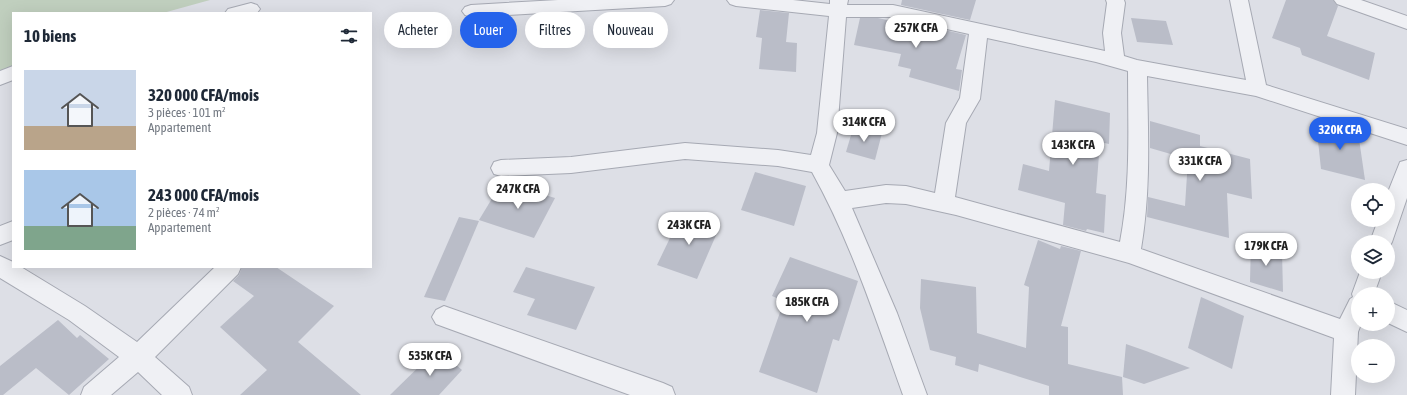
<!DOCTYPE html>
<html lang="fr">
<head>
<meta charset="utf-8">
<style>
	body { margin:0; font-family:"Asap Condensed",sans-serif; background:#f2f2f3; color:#1f2937; height:100vh; display:flex; flex-direction:column; font-size:15px; white-space:nowrap }
	* { box-sizing:border-box; margin:0 }
	p { font-size:13px; color:#747a83 }
	.icon { flex:none; width:22px; height:22px; fill:none; stroke:currentColor; stroke-width:2; stroke-linecap:round; stroke-linejoin:round }
	.map { position:relative; flex:1; overflow:hidden }
	.drawer { position:absolute; left:12px; top:12px; width:360px; height:256px; display:flex; flex-direction:column; background:#fff; border-radius:0px; box-shadow:0 4px 16px #0002 }
	.drawer>* { flex:none }
	.banner { position:absolute; left:384px; top:12px; width:380px; height:36px; display:flex; gap:8px }
	.controls { position:absolute; left:1351px; top:183px; display:grid; gap:8px }
	.controls a { display:grid; place-items:center; width:44px; height:44px; border-radius:50%; background:#fff; box-shadow:0 4px 16px #0002; font-size:20px }
	.price { position:absolute; translate:-50% -34px; padding:0 9px; border-radius:14px; background:#fff; color:#222; font-size:13px; line-height:26px; filter:drop-shadow(0 1px 2px #0008) }
	.price::after { content:''; position:absolute; left:50%; top:24px; width:12px; height:9px; margin-left:-6px; background:inherit; clip-path:polygon(0 0,100% 0,50% 100%) }
	.price.on { background:#2563eb; color:#fff }
	ul { padding:0; list-style:none }
	li { display:flex; align-items:center; gap:12px; height:100px; padding:0 12px }
	li span { display:grid; place-items:center; flex:none; width:112px; height:80px; border-radius:0px; color:#555 }
	li>.icon { margin-inline-start:auto }
	span .icon { width:48px; height:48px; fill:#fffc; stroke-width:1 }
	li b { font-size:17px }
	h2 { display:flex; justify-content:space-between; align-items:center; height:48px; padding:0 12px; font-size:17px }
	.chip { padding:0 14px; border-radius:18px; background:#fff; box-shadow:0 4px 16px #0002; font-size:14px; line-height:36px }
	.chip.on { background:#2563eb; color:#fff }
	.map>svg:first-child { display:block }
</style>
</head>
<body>
<div class="map">
<svg width="1407" height="395" viewBox="0 0 1407 395">
	<rect width="100%" height="100%" fill="#dddfe6"/>
	<path fill="#c0cfbe" d="M0,0H210L163,13H13V74L0,81Z"/>
	<g fill="#babdc8">
		<path d="M902,0H976L970,20L901,5Z"/>
		<path d="M1286,0H1333L1338,6L1327,36L1375,53L1369,80L1302,55L1300,48L1272,38Z"/>
		<path d="M760,10L789,13L786,42L797,43L796,72L759,69L762,38L756,37Z"/>
		<path d="M860,18H878L896,22L897,19L966,35L956,69L962,70L959,91L909,77L911,69L898,66L901,54L854,45Z"/>
		<path d="M1131,18L1166,21L1173,45L1137,42Z"/>
		<path d="M1055,100L1110,113L1109,144L1100,142L1096,193L1106,195L1104,233L1087,229L1086,231L1063,225L1065,203L1018,190L1023,164L1049,171Z"/>
		<path d="M1150,121L1200,135V146L1250,159L1252,199L1227,193L1229,238L1147,217L1148,197L1185,206L1188,159L1150,148Z"/>
		<path d="M1316,122L1358,132L1365,180L1321,169Z"/>
		<path d="M854,125L882,133L875,160L846,152Z"/>
		<path d="M755,172L806,186L794,226L741,210Z"/>
		<path d="M502,182L555,198L534,238L479,220Z"/>
		<path d="M682,213L720,226L697,279L657,265Z"/>
		<path d="M459,217L479,221L445,301L424,297Z"/>
		<path d="M1038,240L1060,249L1061,246L1081,251L1061,326L1068,327V364L1122,377L1123,395H1049V386L979,364L978,372L955,365L956,357L930,350L920,308L921,279L976,287L977,333L1026,348L1029,287L1024,285Z"/>
		<path d="M1251,241L1282,251L1283,292L1250,282Z"/>
		<path d="M790,257L858,281L839,341L833,339L817,393L759,372L784,301L772,296Z"/>
		<path d="M242,267H276L334,306L298,342L361,395H240L267,370L220,327L254,296L233,281L239,275Z"/>
		<path d="M526,267L595,287L576,330L527,315L535,299L513,292Z"/>
		<path d="M1201,297L1244,316L1232,369L1188,348Z"/>
		<path d="M58,320L77,338L80,335L109,359L69,395L36,368L3,395H0V366Z"/>
		<path d="M1126,344L1146,351L1190,368L1144,384L1123,377Z"/>
		<path d="M437,349L462,370L439,395H390Z"/>
	</g>
	<g fill="none" stroke-linecap="round" stroke-linejoin="round">
		<defs>
			<g id="street">
				<path d="M558,0H674L671,4L665,6L471,17L465,15L462,11L465,7L471,5Z"/>
				<path d="M727,0H793L830,4V0H848L847,5H893L1105,51L1103,33L1107,3L1106,0H1124L1125,3L1121,33L1124,56L1137,60L1246,80L1230,0H1248L1266,85L1407,129V145L1256,96L1147,76C1148,135 1151,190 1141,249L1340,319L1350,299L1353,297L1352,294L1360,272H1382L1374,294H1358V324H1361L1358,332L1355,395H1331L1334,338L1129,263L956,215L906,204L886,203L852,208L897,313L927,395H903C876,320 851,242 812,172L778,166L685,159L571,173L501,176L494,174L491,168L494,162L501,160L571,157L685,143L778,150L811,155L817,133L829,16L736,6L730,4ZM846,17H893L969,34L960,98L946,123L935,193L906,186L886,185L845,191L829,165L837,133ZM987,38L1096,62L1128,71C1128,128 1131,185 1120,242L955,197L966,123L980,99Z"/>
				<path d="M1334,0H1361L1407,16V29L1337,4Z"/>
				<path d="M251,3L257,5L260,9L257,13H225L228,9Z"/>
				<path d="M13,66V80L0,85V71Z"/>
				<path d="M1407,160V198L1392,242L1388,249V242H1370L1378,220H1388V192L1400,162Z"/>
				<path d="M13,221V240L0,245V226Z"/>
				<path d="M0,256L13,262V267H21L85,306L137,342L215,267H241L238,274L155,357L189,387L192,395H162L138,372L111,395H81L84,387L119,357L69,320L0,278Z"/>
				<path d="M1388,301L1407,310V332L1388,323Z"/>
				<path d="M444,306L663,383L672,387L675,395H630L436,324L432,317L436,310Z"/>
			</g>
		</defs>
		<use href="#street" stroke="#a6a9b3" stroke-width="2"/>
		<use href="#street" fill="#eff0f4" fill-rule="evenodd"/>
	</g>
</svg>
<div class="controls">
<a><svg class="icon" aria-label="locate" viewBox="0 0 24 24"><circle cx="12" cy="12" r="6"/><path d="M12 2v4M12 18v4M2 12h4M18 12h4"/></svg></a>
<a><svg class="icon" aria-label="layers" viewBox="0 0 24 24"><path d="M12 4l9 5-9 5-9-5zM3 14l9 5 9-5"/></svg></a>
<a>+</a>
<a>−</a>
</div>
<b class="price" style="left:916px;top:49px">257K CFA</b>
<b class="price" style="left:864px;top:143px">314K CFA</b>
<b class="price on" style="left:1340px;top:151px">320K CFA</b>
<b class="price" style="left:1073px;top:166px">143K CFA</b>
<b class="price" style="left:1200px;top:182px">331K CFA</b>
<b class="price" style="left:518px;top:210px">247K CFA</b>
<b class="price" style="left:689px;top:246px">243K CFA</b>
<b class="price" style="left:1266px;top:267px">179K CFA</b>
<b class="price" style="left:807px;top:323px">185K CFA</b>
<b class="price" style="left:430px;top:377px">535K CFA</b>
<div class="banner">
<a class="chip">Acheter</a>
<a class="chip on">Louer</a>
<a class="chip">Filtres</a>
<a class="chip">Nouveau</a>
</div>
<section class="drawer">
<h2>10 biens<svg class="icon" aria-label="filters" viewBox="0 0 24 24"><path d="M4 7h16M4 17h16"/><circle cx="9" cy="7" r="2"/><circle cx="15" cy="17" r="2"/></svg></h2>
<ul>
<li><span style="background:linear-gradient(#c9d6e8 70%,#b9a48a 0)"><svg class="icon" aria-label="home" viewBox="0 0 24 24"><path d="M3 11l9-7 9 7M6 9v11h12V9"/></svg></span><div><b>320 000 CFA/mois</b><p>3 pièces · 101 m²</p><p>Appartement</p></div></li>
<li><span style="background:linear-gradient(#a9c7e8 70%,#7fa58c 0)"><svg class="icon" aria-label="home" viewBox="0 0 24 24"><path d="M3 11l9-7 9 7M6 9v11h12V9"/></svg></span><div><b>243 000 CFA/mois</b><p>2 pièces · 74 m²</p><p>Appartement</p></div></li>
</ul>
</section>
</div>
</body>
</html>
